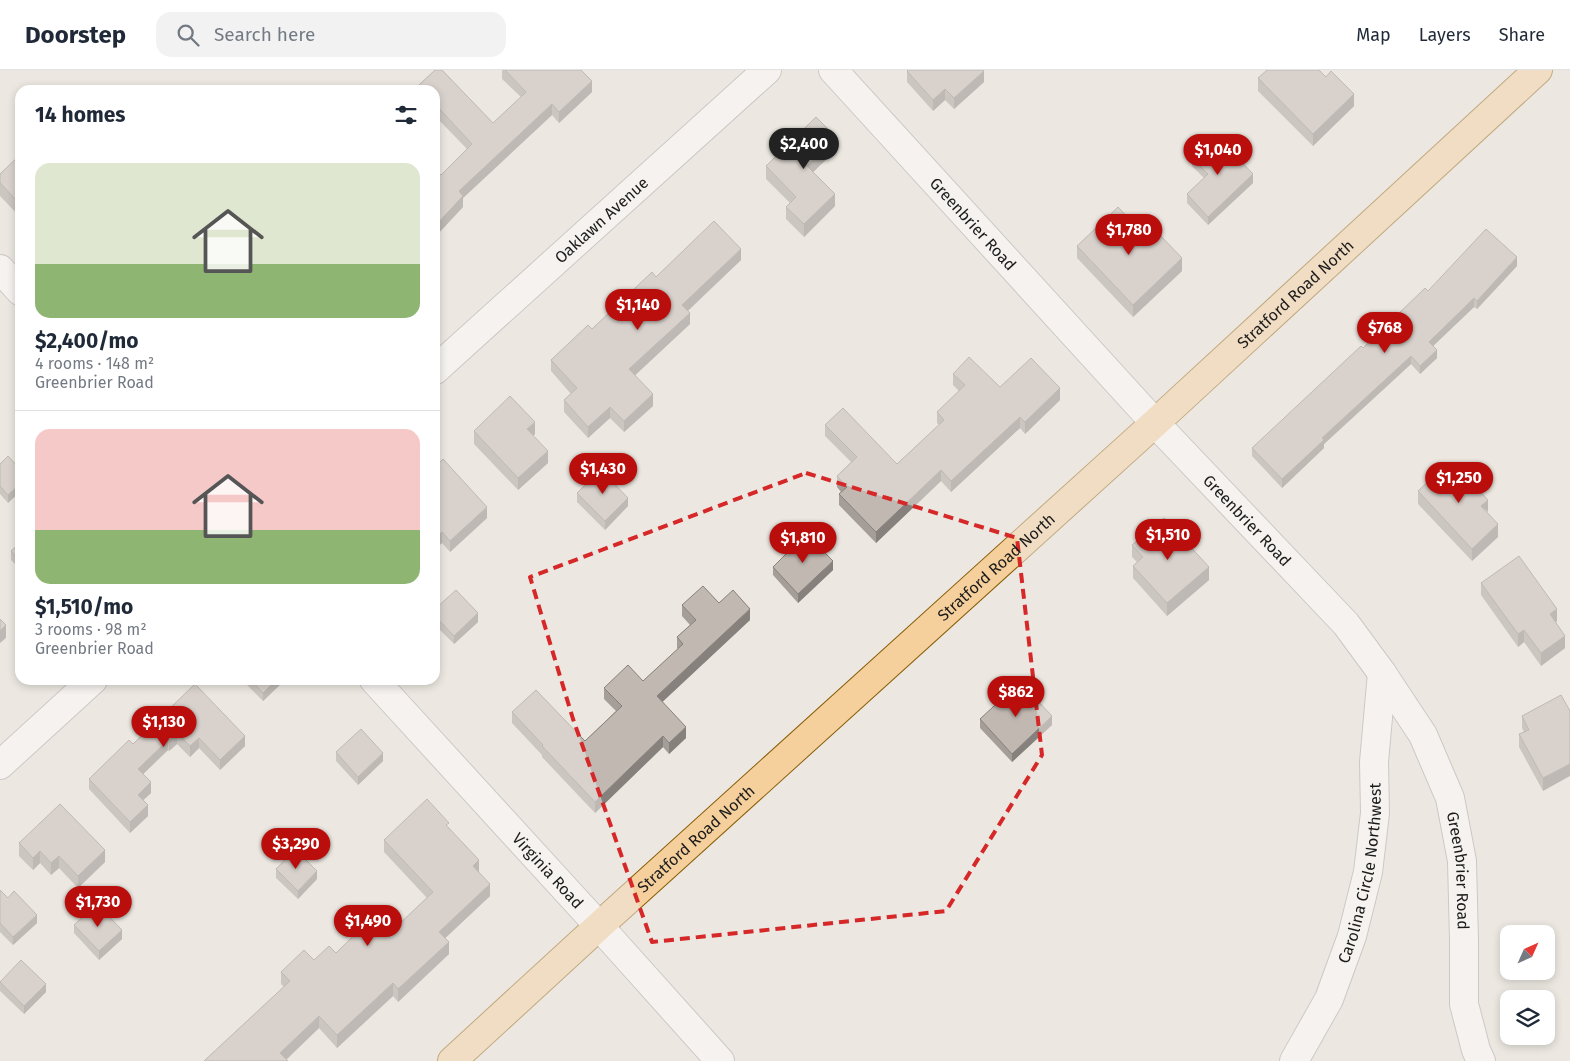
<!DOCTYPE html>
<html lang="en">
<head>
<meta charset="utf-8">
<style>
	body { margin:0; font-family:"Fira Sans",sans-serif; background:#f2f2f3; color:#1f2937; height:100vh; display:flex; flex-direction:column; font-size:19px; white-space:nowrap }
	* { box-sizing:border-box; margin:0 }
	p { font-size:16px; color:#747a83 }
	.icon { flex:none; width:28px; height:28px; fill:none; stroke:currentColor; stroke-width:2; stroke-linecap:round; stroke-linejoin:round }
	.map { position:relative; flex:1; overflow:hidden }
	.panel { position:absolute; left:15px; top:15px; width:425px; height:600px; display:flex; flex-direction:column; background:#fff; border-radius:15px; box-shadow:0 2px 8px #0003 }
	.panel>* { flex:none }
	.needle { width:32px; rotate:45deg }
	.controls { position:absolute; left:1500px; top:855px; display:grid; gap:10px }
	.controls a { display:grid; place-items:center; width:55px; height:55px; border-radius:10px; background:#fff; box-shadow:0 2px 8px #0003; font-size:25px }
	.price { position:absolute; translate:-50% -42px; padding:0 11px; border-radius:18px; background:#ba0e0c; color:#fff; font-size:16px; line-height:32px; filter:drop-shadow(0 1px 2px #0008) }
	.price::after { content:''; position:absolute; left:50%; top:30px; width:15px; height:11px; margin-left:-8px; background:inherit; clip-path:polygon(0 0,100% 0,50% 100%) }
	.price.on { background:#222; color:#fff }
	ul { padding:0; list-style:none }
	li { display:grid; align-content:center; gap:10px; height:265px; padding:0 20px }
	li+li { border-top:1px solid #e0e1e3 }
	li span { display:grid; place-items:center; height:155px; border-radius:15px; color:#555 }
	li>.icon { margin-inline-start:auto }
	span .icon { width:90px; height:90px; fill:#fffc; stroke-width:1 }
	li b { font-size:21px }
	h2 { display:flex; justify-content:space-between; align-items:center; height:60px; padding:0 20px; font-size:21px }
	header { display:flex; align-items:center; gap:30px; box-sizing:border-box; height:70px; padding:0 25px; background:#fff; border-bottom:1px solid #e0e1e3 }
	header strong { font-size:24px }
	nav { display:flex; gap:28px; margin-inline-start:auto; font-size:18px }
	.search { width:350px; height:45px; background:#f2f2f3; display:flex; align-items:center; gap:12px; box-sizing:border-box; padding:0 18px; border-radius:15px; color:#747a83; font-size:19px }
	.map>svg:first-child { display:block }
</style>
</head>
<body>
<header>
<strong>Doorstep</strong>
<div class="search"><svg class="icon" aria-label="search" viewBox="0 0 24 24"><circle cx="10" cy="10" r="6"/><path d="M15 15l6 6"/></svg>Search here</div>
<nav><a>Map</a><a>Layers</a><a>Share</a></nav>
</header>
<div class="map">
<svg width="1570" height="991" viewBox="0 0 1570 991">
	<rect width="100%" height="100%" fill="#ece8e1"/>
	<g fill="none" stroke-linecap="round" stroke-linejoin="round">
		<defs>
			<g id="minor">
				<path id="s1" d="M833,0L1155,353L1346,554L1382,603L1423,665L1450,728L1462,791L1464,870V934L1476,980L1481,991"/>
				<path d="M0,199L20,221"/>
				<path id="s2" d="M435,300L767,0"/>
				<path id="s3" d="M374,610L599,856L720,991"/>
				<path d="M0,695L93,610"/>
				<path id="s4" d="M1294,991L1329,929L1352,866L1368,802L1375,743L1374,692L1382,603"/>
			</g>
			<g id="major">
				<path id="s5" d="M452,991L599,856L1155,353L1538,0"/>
			</g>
		</defs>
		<use href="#minor" stroke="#a2a2a2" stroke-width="30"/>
		<use href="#major" stroke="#895f09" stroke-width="30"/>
		<use href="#minor" stroke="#fff" stroke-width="28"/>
		<use href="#major" stroke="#f5d09d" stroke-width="28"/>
	</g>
	<g fill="#a59e98">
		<path d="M435,0H442L493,53L521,27L502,9V0H581L592,11V22L559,53L552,45L463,128V137L435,167V99L441,105L467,79L435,46V20H418V16Z"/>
		<path d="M907,1L984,12L954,39L945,30L933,41L907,12Z"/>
		<path d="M1258,8L1354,36L1313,76L1258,21Z"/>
		<path d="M836,80L813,102L835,136L804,167L786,149V137L790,133L766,109V96Z"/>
		<path d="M20,85V147L0,126V104Z"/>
		<path d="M1192,88L1253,113L1208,155L1187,133V124L1204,108L1192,96Z"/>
		<path d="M1151,172L1182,201L1133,247L1077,188V176Z"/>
		<path d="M741,190L688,241L690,254L635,305L653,336L624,362L610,348L588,368L564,342V330L571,324L551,301V290L592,259L656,207Z"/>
		<path d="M1517,196L1477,239L1474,237L1433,276L1437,288L1420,304L1411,294L1324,374V378L1282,418L1252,386V378L1363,278Z"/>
		<path d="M953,304L1000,317L1060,330L1025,364L1020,358L951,422L941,411L876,473L839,435V424L841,422L837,417V406L851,392L825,366V355L897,394L939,355L937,353V342L959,321L953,315Z"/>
		<path d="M474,361L535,364L533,366L548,393L518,420L474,374Z"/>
		<path d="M0,394L20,399L8,433L0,424Z"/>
		<path d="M435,397L487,448L450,482L442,473L435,479Z"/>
		<path d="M1418,421L1488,443L1498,467L1472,491L1418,434Z"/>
		<path d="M577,423L628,436L605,460L577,432Z"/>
		<path d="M20,473V499L11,490V481Z"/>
		<path d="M1132,475L1209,510L1167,546L1133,508V496L1137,492L1132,487Z"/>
		<path d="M773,497L833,500L798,533L773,505Z"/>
		<path d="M1481,513L1557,551L1556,552L1565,578L1541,596L1524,572L1518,577L1481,525Z"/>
		<path d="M719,533L750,550L662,632L686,668L669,684L663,677L595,743L542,687V685L512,653V642L585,671L616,641L604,629V618L643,611L678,579L677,578V567L690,555L682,546V535Z"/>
		<path d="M435,539L478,552L454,574L435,555Z"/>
		<path d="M242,610H285L263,631Z"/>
		<path d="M195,614L245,676L220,700L199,678L190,687L177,674L169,681L168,680L143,704L151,723L143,730L148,746L130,763L89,719V709L133,674Z"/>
		<path d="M1570,641L1543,721L1519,677V664L1524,662L1522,658V646Z"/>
		<path d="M980,649L1052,655L1012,692L980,658Z"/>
		<path d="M336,682L383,691L358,715L336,691Z"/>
		<path d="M449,758L479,802L490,826L445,868L449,884L398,932L393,926L337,978L319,958L286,989L204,991L284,917L281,914V902L336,883L396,857L427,828L384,782V770Z"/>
		<path d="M19,773L105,792L78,818L59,798L51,805L40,793L33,800L19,786Z"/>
		<path d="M276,799L317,809L298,829L276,808Z"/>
		<path d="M0,820L8,828L37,853L13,875L0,862Z"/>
		<path d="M74,855L122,869L99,890L74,863Z"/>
		<path d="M0,912L46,922L24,944L0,921Z"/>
	</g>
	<g fill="#86817c">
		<path d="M984,1V12L954,39V28Z"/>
		<path d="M592,11V22L559,53V42Z"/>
		<path d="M945,19V30L933,41V30Z"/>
		<path d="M1354,24V36L1313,76V64Z"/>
		<path d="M552,34V45L463,128V137L435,167V156L459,121Z"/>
		<path d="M836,67V80L807,108V96Z"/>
		<path d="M1253,104V113L1208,155V147Z"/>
		<path d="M835,124V136L804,167V154Z"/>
		<path d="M741,179V190L682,246V235Z"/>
		<path d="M1517,187V196L1477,239V231Z"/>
		<path d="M1182,188V201L1133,247V235Z"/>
		<path d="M1474,228V237L1429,280V272Z"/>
		<path d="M690,243V254L629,311V299Z"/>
		<path d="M1437,280V288L1420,304V296Z"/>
		<path d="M1411,286V294L1324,374V378L1282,418V409L1322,368Z"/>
		<path d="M1060,318V330L1025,364V352Z"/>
		<path d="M653,324V336L624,362V351Z"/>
		<path d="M610,337V348L588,368V357Z"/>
		<path d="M1020,347V358L951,422V411Z"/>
		<path d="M535,352V364L527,372V359Z"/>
		<path d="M548,381V393L518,420V408Z"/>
		<path d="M941,400V411L876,473V462Z"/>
		<path d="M20,414V422L8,433V425Z"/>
		<path d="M628,428V436L605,460V451Z"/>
		<path d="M1488,430V442L1481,436Z"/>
		<path d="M487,437V448L450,482V471Z"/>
		<path d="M1498,454V467L1472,491V479Z"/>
		<path d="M442,462V473L435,479V468Z"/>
		<path d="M833,491V500L798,533V524Z"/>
		<path d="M1209,497V510L1167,546V533Z"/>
		<path d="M750,539V550L657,637V626Z"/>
		<path d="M1557,539V551L1550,556V544Z"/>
		<path d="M478,543V552L454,574V566Z"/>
		<path d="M6,555V568L0,573V561Z"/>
		<path d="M1524,560V572L1518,577V564Z"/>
		<path d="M1565,566V578L1541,596V583Z"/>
		<path d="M276,610H285L263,631V623Z"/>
		<path d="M1052,646V655L1012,692V684Z"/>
		<path d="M686,657V668L669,684V673Z"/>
		<path d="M177,663V674L169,681V671Z"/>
		<path d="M245,666V676L220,700V690Z"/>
		<path d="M663,666V677L595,743V732Z"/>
		<path d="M199,668V678L190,687V676Z"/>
		<path d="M168,670V680L138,709V699Z"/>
		<path d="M383,683V691L358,715V707Z"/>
		<path d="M1570,694V706L1543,721V708Z"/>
		<path d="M151,712V723L138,735V725Z"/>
		<path d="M148,735V746L130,763V752Z"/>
		<path d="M105,780V792L78,818V806Z"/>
		<path d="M40,781V793L33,800V788Z"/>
		<path d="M59,786V798L51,805V793Z"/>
		<path d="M479,790V803L473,796Z"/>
		<path d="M317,801V809L298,829V821Z"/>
		<path d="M490,814V826L439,874V862Z"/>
		<path d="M37,845V853L13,875V867Z"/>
		<path d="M122,860V869L99,890V881Z"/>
		<path d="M449,872V884L398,932V919Z"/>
		<path d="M393,913V926L337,978V965Z"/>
		<path d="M46,914V922L24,944V936Z"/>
		<path d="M319,946V958L285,991L280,983Z"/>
	</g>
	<g fill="#c0b8b1" stroke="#86817c">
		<path d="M435,0H442L493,53L526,22L505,0H581L592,11L559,42L552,34L459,121L463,126L435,156V99L441,105L472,74L435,34V20H421L418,16Z"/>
		<path d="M908,0H982L984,1L954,28L945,19L933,30L907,1Z"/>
		<path d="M1267,0H1319L1326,7L1331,1L1354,24L1313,64L1258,8Z"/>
		<path d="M816,47L836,67L807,96L835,124L804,154L786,137L796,127L766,96Z"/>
		<path d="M1216,65L1253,104L1208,147L1187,124L1208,104L1192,88Z"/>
		<path d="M20,85V134L0,113V104Z"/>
		<path d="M1118,137L1151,172L1159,164L1182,188L1133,235L1077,176Z"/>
		<path d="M714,151L741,179L682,235L690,243L629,299L653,324L624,351L610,337L588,357L564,330L577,318L551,290L588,255L592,259L652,202L656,207Z"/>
		<path d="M1486,159L1517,187L1477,231L1474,228L1429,272L1437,280L1420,296L1411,286L1322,368L1324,370L1282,409L1252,378L1361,276L1363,278L1425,218L1428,221Z"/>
		<path d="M969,287L1000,317L1031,288L1060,318L1025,352L1020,347L951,411L941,400L876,462L839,424L847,417L837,406L857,387L825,355L843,338L897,394L944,350L937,342L965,315L953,304Z"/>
		<path d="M510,326L535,352L527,359L548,381L518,408L474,361Z"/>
		<path d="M8,386L20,399V414L8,425L0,416V394Z"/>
		<path d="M443,389L487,437L450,471L442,462L435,468V397Z"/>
		<path d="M1449,392L1458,402L1460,400L1488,430L1481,436L1498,454L1472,479L1418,421Z"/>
		<path d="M601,400L628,428L605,451L577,423Z"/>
		<path d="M1164,448L1209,497L1167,533L1133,496L1143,487L1132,475Z"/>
		<path d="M806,464L833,491L798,524L773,497Z"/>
		<path d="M20,473V491L11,481Z"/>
		<path d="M1519,486L1557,539L1550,544L1565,566L1541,583L1524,560L1518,564L1481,513Z"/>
		<path d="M703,516L719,533L733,520L750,539L657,626L686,657L669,673L663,666L595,732L542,676L543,675L512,642L536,620L585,671L622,636L604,618L628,595L643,611L683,574L677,567L696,550L682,535Z"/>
		<path d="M456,520L478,543L454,566L435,546V539Z"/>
		<path d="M0,549L6,555L0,561Z"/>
		<path d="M251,610H276L263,623Z"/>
		<path d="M1020,612L1052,646L1012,684L980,649Z"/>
		<path d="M195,614L245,666L220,690L199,668L190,676L177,663L169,671L168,670L138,699L151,712L138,725L148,735L130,752L89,709L129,670L133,674Z"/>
		<path d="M1561,625L1570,641V694L1543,708L1519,664L1529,660L1522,646Z"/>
		<path d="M361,659L383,683L358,707L336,682Z"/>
		<path d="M427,729L449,753L446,755L479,790L473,796L490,814L439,862L449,872L398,919L393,913L337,965L319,946L280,983L288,991H204L290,911L281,902L304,880L314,890L329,876L336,883L380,840L396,857L433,822L384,770Z"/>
		<path d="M60,734L105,780L78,806L59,786L51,793L40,781L33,788L19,773Z"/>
		<path d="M295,779L317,801L298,821L276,799Z"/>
		<path d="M0,820L8,828L14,821L37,845L13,867L0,853Z"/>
		<path d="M97,834L122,860L99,881L74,855Z"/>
		<path d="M21,890L46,914L24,936L0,912Z"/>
	</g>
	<path d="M0 0H1570V991H0ZM806,403L1017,468L1042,685L946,841L652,872L573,649L530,507Z" fill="#ece8e1" fill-opacity=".55" fill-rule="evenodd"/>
	<path fill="none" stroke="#d62828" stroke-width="4" stroke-dasharray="10 6" stroke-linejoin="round" d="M806,403L1017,468L1042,685L946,841L652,872L573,649L530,507Z"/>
	<g text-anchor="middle" stroke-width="5" stroke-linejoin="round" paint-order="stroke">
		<g font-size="16" fill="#1b1b1b" stroke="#fff">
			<text dy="6" stroke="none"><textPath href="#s2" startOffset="224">Oaklawn Avenue</textPath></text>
			<text dy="6" stroke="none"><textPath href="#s1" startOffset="208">Greenbrier Road</textPath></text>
			<text dy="6" stroke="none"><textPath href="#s5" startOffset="1140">Stratford Road North</textPath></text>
			<text dy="6" stroke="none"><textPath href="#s1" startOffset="612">Greenbrier Road</textPath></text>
			<text dy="6" stroke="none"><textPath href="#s5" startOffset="735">Stratford Road North</textPath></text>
			<text dy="6" stroke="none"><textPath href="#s5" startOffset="330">Stratford Road North</textPath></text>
			<text dy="6" stroke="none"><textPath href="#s3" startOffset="258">Virginia Road</textPath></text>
			<text dy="6" stroke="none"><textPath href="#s1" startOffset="1032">Greenbrier Road</textPath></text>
			<text dy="6" stroke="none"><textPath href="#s4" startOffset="202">Carolina Circle Northwest</textPath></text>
		</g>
	</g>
</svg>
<div class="controls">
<a><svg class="needle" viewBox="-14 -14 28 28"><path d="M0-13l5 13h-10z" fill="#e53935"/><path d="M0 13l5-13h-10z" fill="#747a83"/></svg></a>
<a><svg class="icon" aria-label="layers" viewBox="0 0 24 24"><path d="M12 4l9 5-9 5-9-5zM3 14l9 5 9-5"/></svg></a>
</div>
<b class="price on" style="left:804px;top:100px">$2,400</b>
<b class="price" style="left:1218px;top:106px">$1,040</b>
<b class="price" style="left:1129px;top:186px">$1,780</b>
<b class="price" style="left:638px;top:261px">$1,140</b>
<b class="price" style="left:1385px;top:284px">$768</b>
<b class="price" style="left:603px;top:425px">$1,430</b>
<b class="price" style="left:1459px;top:434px">$1,250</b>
<b class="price" style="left:1168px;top:491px">$1,510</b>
<b class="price" style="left:803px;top:494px">$1,810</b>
<b class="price" style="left:1016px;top:648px">$862</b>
<b class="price" style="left:164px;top:678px">$1,130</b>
<b class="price" style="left:296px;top:800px">$3,290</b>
<b class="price" style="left:98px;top:858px">$1,730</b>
<b class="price" style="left:368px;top:877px">$1,490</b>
<section class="panel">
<h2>14 homes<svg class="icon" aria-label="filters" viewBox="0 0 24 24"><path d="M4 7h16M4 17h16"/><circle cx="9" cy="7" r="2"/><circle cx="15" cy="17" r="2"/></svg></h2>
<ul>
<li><span style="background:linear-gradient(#dfe7d0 65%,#8fb573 0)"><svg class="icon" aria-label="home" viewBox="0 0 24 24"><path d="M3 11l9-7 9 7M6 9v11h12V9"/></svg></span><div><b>$2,400/mo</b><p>4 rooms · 148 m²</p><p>Greenbrier Road</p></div></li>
<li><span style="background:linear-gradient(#f6c9c9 65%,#8fb573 0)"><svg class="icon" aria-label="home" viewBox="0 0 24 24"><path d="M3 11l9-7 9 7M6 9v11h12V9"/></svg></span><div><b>$1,510/mo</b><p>3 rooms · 98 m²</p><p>Greenbrier Road</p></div></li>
</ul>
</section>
</div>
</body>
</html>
